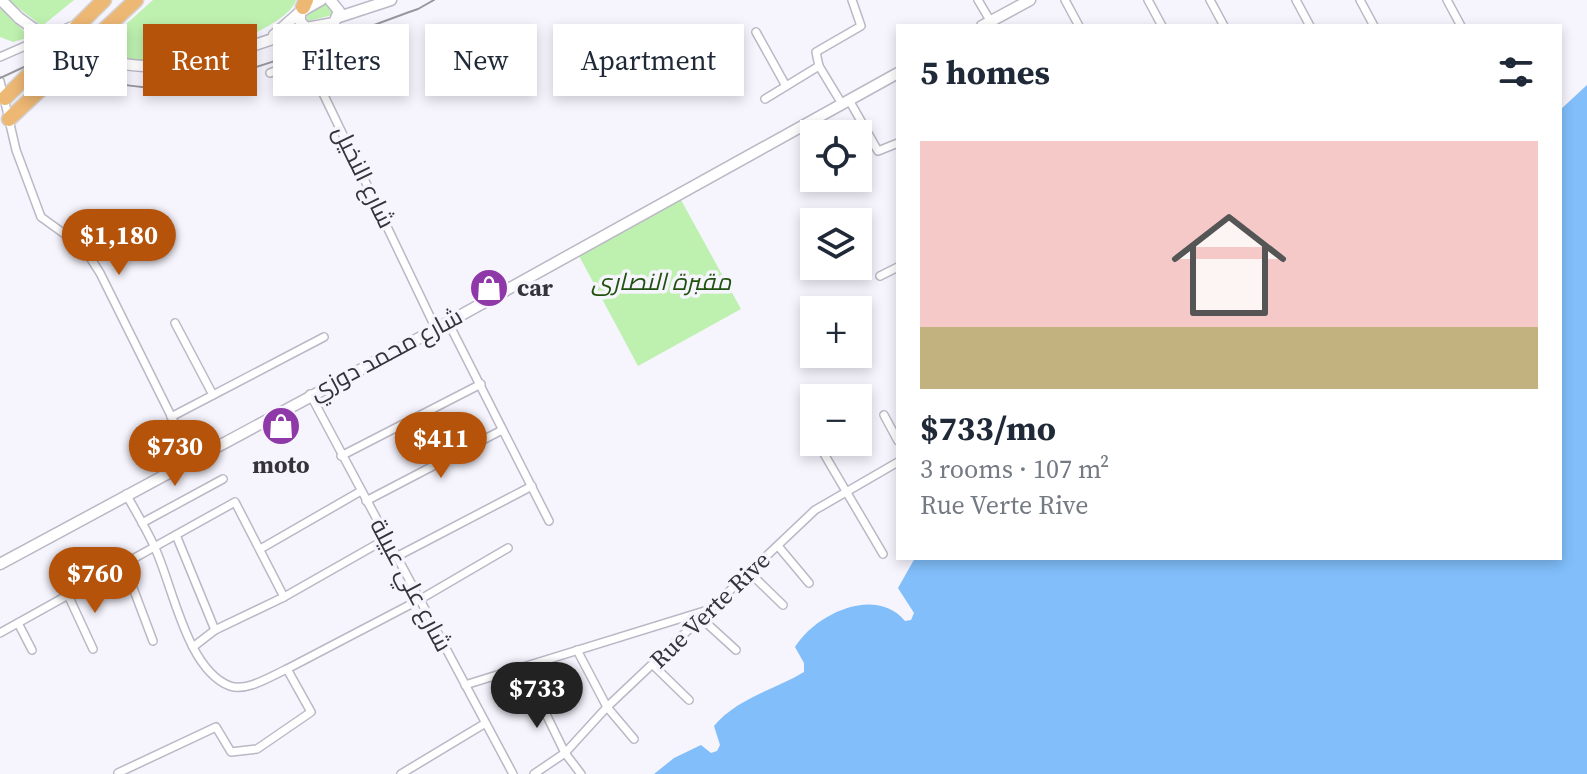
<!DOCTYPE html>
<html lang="en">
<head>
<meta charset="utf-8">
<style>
	body { margin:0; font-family:"Source Serif 4",Cairo,serif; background:#f6f6f7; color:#1f2937; height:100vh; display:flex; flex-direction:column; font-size:30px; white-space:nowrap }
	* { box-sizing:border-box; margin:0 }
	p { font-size:26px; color:#747a83 }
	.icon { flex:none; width:44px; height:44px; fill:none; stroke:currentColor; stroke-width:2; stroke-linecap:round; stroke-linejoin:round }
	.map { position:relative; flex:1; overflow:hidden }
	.sheet { position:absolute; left:896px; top:24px; width:666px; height:536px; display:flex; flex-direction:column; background:#fff; border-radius:0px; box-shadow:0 4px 12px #0003 }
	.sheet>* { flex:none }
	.guide { position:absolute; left:24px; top:24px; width:752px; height:72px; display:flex; gap:16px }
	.buttons { position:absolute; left:800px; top:120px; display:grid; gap:16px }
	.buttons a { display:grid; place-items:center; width:72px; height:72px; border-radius:0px; background:#fff; box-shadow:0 4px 12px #0003; font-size:40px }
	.price { position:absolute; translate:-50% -68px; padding:0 18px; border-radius:28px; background:#b45309; color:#fff; font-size:26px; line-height:52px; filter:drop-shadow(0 2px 4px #0008) }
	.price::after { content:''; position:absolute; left:50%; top:48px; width:24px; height:18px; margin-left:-12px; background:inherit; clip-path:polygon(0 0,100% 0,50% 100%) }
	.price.current { background:#222; color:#fff }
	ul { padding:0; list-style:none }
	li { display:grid; align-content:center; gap:16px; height:424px; padding:0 24px }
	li+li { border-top:2px solid #e0e1e3 }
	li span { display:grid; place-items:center; height:248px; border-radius:0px; color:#555 }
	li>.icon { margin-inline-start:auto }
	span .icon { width:144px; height:144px; fill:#fffc; stroke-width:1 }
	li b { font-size:34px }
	h2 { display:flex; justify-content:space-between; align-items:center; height:96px; padding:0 24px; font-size:34px }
	.tag { padding:0 28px; border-radius:0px; background:#fff; box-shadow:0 4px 12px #0003; font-size:28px; line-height:72px }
	.tag.current { background:#b45309; color:#fff }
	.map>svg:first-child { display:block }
</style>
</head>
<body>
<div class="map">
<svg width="1587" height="774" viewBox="0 0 1587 774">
	<rect width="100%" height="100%" fill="#f6f4fd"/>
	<g fill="#bef1b0">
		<path d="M8,0H74L42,26Z"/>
		<path d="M153,0H296C288,28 192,60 164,62C143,64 122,60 102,56L115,34Z"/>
		<path d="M324,3L335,7L333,15L308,21L305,12Z"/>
		<path d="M0,8L3,11L30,37L13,42L0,37Z"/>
		<path d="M681,200L741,309L638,366L578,254Z"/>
	</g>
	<path fill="#81befa" d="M1587,85V774H654L674,758L701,745L711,753L717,751L720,745L714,726C737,698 774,690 804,672V663L795,647C815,614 876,585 905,621L911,620L914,613L898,588L915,558H1560V110Z"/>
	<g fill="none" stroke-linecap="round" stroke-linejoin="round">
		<defs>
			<g id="street">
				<path d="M978,0L991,22"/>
				<path d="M1065,0L1079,26"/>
				<path d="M1148,0L1162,26"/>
				<path d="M1210,0L1224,26"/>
				<path d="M1296,0L1310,26"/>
				<path d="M1360,0L1374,26"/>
				<path d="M1447,0L1461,26"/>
				<path d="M756,32L786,86"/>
				<path d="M0,57L71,26"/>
				<path d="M270,73L300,61L309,64L436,329"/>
				<path d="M0,81L16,150L41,217L84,248L100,273L192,458"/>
				<path d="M765,99L819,66"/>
				<path d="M849,100L878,151L898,143"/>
				<path d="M842,104L819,66L816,52L861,26L852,0"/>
				<path d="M880,276L898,267"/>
				<path d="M448,322L549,521"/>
				<path d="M175,323L213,395"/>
				<path d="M310,394L513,774"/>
				<path d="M884,415L898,441"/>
				<path d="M171,417L324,337"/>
				<path d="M820,447L883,554"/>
				<path d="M341,456L481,384"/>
				<path d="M366,501L502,430"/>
				<path d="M142,523L223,479"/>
				<path d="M176,535L215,630"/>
				<path d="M778,546L809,583"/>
				<path d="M262,548L361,491"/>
				<path d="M396,557L532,486"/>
				<path d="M124,564L153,641"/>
				<path d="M750,573L783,605"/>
				<path d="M68,595L93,649"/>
				<path d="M702,619L736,650"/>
				<path d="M18,623L32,650"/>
				<path d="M0,633L235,502L284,597"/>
				<path d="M193,647L215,630L284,597L386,539"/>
				<path d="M577,650L607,707L634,739"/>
				<path d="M653,665L689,700"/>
				<path d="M523,667L565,753L581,774"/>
				<path d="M287,669L419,600L508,548"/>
				<path d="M465,685L711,609"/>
				<path d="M118,773L216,727L231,752L257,749L311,712L287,669C271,676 247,692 230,686C187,670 173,587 155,548C147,530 136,512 126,494"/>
				<path d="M401,774L484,724"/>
				<path d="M534,774L565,753L607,707L815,510L898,462"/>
			</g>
			<g id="secondary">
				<path d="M1,0L19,18"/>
				<path d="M321,0L300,12V21L306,28L334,23L339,11L330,0"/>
				<path d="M339,17L391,0"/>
				<path d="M982,26L1030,0"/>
				<path d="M274,35L300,12"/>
				<path d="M215,58L306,28"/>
				<path d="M0,564L436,329L898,73"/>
			</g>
			<g id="highway">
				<path d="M303,7L306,0"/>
				<path d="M5,98L104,0"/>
				<path d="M9,119L136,0"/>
			</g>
		</defs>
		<use href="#street" stroke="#bbb8c6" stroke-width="10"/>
		<use href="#secondary" stroke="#bbb8c6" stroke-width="13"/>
		<use href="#highway" stroke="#d3d2d3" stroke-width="17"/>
		<use href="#street" stroke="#fff" stroke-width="7"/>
		<use href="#secondary" stroke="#fff" stroke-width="10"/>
		<use href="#highway" stroke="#edb774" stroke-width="14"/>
		<path stroke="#99979e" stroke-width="2" d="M0,78L24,67L34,66C70,72 106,84 142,87C216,92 345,34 418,9L434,0"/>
		<defs>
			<path id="secondary-bridge" d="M19,18C77,63 144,77 215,58"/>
		</defs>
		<use href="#secondary-bridge" stroke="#bbb8c6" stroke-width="13" stroke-linecap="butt"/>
		<use href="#secondary-bridge" stroke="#fff" stroke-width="10"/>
	</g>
	<defs>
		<symbol id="shop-disc" viewBox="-11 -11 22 22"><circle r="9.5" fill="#8e39a7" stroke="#f6f4fd"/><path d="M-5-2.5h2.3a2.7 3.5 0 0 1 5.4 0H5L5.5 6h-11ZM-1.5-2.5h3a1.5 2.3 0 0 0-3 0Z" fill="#fff"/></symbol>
	</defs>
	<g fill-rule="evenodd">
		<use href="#shop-disc" x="467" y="266" width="44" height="44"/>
		<use href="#shop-disc" x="259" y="404" width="44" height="44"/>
	</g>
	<g text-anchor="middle" stroke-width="7" stroke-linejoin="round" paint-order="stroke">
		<g font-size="24" fill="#353339" stroke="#f6f4fd">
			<text transform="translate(364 177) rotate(64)" y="8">شارع النخيل</text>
			<text transform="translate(386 354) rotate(-28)" y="8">شارع محمد دوزي</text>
			<text transform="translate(411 585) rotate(62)" y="8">شارع علي عبيلة</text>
			<text transform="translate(710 610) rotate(-44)" y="8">Rue Verte Rive</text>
		</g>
		<g font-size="24" font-style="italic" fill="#20510e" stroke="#f6f4fd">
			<text x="661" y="290">مقبرة النصارى</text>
		</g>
		<g font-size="24" font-weight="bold" fill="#353339" stroke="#f6f4fd" text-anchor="start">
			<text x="517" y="296">car</text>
			<text x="281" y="473" text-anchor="middle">moto</text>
		</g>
	</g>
</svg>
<div class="buttons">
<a><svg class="icon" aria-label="locate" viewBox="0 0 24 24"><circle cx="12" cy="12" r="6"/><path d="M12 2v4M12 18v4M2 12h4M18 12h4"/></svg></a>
<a><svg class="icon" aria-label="layers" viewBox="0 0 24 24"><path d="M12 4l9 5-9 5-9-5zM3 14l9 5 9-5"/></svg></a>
<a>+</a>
<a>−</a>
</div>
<b class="price" style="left:119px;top:277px">$1,180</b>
<b class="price" style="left:441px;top:480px">$411</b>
<b class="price" style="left:175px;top:488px">$730</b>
<b class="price" style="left:95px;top:615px">$760</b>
<b class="price current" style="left:537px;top:730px">$733</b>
<div class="guide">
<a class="tag">Buy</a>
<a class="tag current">Rent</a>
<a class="tag">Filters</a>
<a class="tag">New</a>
<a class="tag">Apartment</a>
</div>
<section class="sheet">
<h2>5 homes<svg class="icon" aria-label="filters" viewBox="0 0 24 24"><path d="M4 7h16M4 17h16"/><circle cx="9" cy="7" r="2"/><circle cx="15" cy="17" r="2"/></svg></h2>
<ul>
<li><span style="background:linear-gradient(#f6c9c9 75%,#c2b280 0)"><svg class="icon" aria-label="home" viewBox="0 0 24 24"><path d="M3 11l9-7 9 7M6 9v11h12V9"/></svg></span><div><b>$733/mo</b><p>3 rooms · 107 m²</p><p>Rue Verte Rive</p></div></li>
</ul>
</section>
</div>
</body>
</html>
